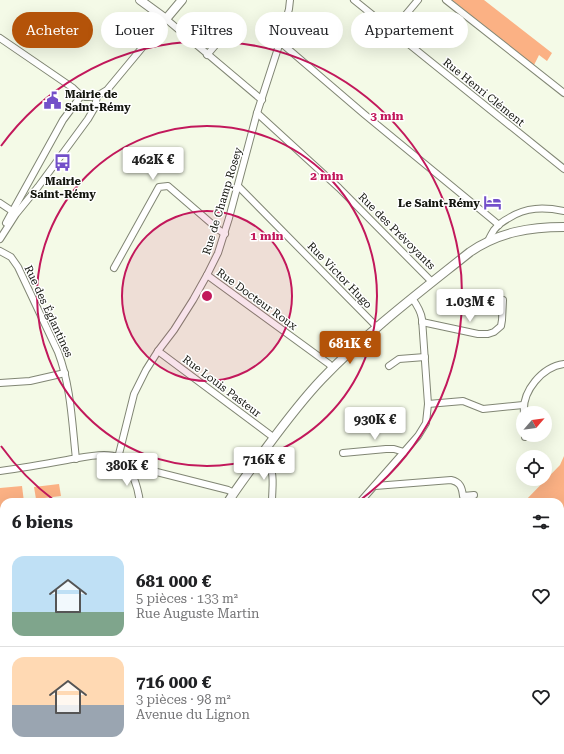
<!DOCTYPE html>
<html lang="fr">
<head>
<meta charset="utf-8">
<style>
	body { margin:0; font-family:"Roboto Serif",serif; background:#f2f2f2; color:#202124; height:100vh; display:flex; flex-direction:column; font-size:15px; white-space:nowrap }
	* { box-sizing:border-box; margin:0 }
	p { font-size:13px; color:#757577 }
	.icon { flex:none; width:22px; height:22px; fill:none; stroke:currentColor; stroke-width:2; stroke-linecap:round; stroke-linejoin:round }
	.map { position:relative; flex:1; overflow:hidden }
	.panel { position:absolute; left:0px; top:498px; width:564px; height:256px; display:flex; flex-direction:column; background:#fff; border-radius:12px 12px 0 0; box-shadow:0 4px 16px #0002 }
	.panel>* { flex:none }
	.banner { position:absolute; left:12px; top:12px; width:540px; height:36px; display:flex; gap:8px }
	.needle { width:26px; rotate:62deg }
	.controls { position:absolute; left:516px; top:406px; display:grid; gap:8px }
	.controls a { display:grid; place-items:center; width:36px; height:36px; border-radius:50%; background:#fff; box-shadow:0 4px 16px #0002; font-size:20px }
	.price { position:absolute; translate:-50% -34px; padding:0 9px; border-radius:4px; background:#fff; color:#222; font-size:13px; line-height:26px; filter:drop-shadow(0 1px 2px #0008) }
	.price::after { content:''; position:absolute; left:50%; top:24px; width:12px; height:9px; margin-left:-6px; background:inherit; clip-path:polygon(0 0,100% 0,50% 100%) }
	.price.active { background:#b45309; color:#fff }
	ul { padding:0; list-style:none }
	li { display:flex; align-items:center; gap:12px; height:100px; padding:0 12px }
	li+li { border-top:1px solid #e0e0e0 }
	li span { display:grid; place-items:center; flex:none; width:112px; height:80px; border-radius:12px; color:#555 }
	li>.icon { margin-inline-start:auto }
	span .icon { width:48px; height:48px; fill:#fffc; stroke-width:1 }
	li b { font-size:17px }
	h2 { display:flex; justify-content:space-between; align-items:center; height:48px; padding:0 12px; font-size:17px }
	.tag { padding:0 14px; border-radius:18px; background:#fff; box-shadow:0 4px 16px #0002; font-size:14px; line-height:36px }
	.tag.active { background:#b45309; color:#fff }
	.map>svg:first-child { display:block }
</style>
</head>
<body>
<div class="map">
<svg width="564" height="754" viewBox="0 0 564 754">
	<rect width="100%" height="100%" fill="#f4fae7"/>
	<g fill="#fbb184">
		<path d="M452,0H484L552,53L547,61L539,55L534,65Z"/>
		<path d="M564,456V624L560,626V502H524L560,465Z"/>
		<path d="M59,484L61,496L36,499L34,487Z"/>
		<path d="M22,486L24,502H4V509H0V488Z"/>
		<path d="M0,523H4V572L0,573Z"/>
		<path d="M4,579V632H3L2,644L0,648V580Z"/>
		<path d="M564,637V754H383L386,750H560V639Z"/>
		<path d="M0,677L4,681V699L0,696Z"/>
		<path d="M270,750H378L375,754H265Z"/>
	</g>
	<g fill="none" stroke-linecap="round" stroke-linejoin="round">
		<defs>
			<g id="street">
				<path d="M354,0L564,169"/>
				<path d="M446,0L564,93"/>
				<path d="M392,31L418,0"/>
				<path d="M0,38L73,88C75,90 78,93 81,95C89,100 100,95 107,90L166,19L262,100"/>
				<path d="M280,42L364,114L499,225"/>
				<path d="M207,55L231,27L227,23"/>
				<path d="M257,113L339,188L432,282"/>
				<path d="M238,186L373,323L377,328"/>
				<path d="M0,203L12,211"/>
				<path d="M6,223L63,120L81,96"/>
				<path d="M0,239L16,214L38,187L88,119L95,107L97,96"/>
				<path d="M488,241C490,237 492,233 494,230C498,225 503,221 509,218C526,207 544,207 564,211"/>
				<path d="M0,251L11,257L18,267L58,352C71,386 72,423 76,459"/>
				<path d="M114,268L159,187L168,186L219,230L225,234"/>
				<path d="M207,275L329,364L332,368"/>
				<path d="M422,322L478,334H488L494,332L501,326L502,320L503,300"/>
				<path d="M158,351L273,437"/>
				<path d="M389,366L399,359L425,357"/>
				<path d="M0,383L30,381L65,373"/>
				<path d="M428,404L463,401L483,409L523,405"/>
				<path d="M524,413C522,391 542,367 564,364"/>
				<path d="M525,435V437"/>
				<path d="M343,453L386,449H394L404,452"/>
				<path d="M261,455C277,469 272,483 272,502"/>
				<path d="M118,458L134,394L146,370L158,351L174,330L193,300L207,275L218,253L229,218L257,113L280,42L289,9L290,0"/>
				<path d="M128,467L133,466L228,490L234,493"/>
				<path d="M0,471C22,468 45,464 67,460C79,458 92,455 104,455C109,455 115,456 119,458C132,466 138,488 140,502"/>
				<path d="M375,486L451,480C460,482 462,487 463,496L474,495"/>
				<path d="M360,502L418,436L426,423L428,404L422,319C421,311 417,305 412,298"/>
			</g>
			<g id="secondary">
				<path d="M140,0L166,19L182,0"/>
				<path d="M228,502C238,486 250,471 261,455C281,428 299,403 322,379C367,332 420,292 470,252C499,232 530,227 564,227"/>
				<path d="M97,754L99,750"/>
			</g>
		</defs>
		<use href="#street" stroke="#818674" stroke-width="8"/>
		<use href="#secondary" stroke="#818674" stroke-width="10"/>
		<use href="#street" stroke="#fff" stroke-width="6"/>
		<use href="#secondary" stroke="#fff" stroke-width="8"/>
	</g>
	<circle cx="207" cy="296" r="85" fill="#c2185b" fill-opacity=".12"/>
	<g fill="none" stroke="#c2185b" stroke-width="2">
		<circle cx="207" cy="296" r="85"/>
		<circle cx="207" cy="296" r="170"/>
		<path d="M55 501A255 255 0 0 1 1 446M1 146A255 255 0 1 1 359 501"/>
	</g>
	<defs>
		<symbol id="civic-bare" viewBox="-9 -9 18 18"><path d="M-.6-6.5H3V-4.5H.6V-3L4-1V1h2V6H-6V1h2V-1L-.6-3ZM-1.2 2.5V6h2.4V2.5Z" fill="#7350c9" stroke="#fff" stroke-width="2.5" paint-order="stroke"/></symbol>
		<symbol id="bus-bare" viewBox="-9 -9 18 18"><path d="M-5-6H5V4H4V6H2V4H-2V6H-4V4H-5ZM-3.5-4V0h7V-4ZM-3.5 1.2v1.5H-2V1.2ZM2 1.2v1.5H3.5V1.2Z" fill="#7350c9" stroke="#fff" stroke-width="2.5" paint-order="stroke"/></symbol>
		<symbol id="hotel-bare" viewBox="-9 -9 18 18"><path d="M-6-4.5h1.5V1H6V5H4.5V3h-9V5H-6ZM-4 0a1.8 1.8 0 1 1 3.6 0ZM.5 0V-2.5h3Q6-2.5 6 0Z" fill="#7350c9" stroke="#fff" stroke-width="2.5" paint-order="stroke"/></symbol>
	</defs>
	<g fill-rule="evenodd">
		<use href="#civic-bare" x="40" y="88" width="25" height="25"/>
		<use href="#bus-bare" x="50" y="150" width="25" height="25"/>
		<use href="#hotel-bare" x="480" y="190" width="25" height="25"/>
	</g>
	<g text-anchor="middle" stroke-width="3" stroke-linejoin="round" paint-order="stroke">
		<g font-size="11" fill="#13150e" stroke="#fff">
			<text transform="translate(484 92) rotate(39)" y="4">Rue Henri Clément</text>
			<text transform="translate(222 201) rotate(-73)" y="4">Rue de Champ Rosey</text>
			<text transform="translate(397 231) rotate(45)" y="4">Rue des Prévoyants</text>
			<text transform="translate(340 275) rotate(46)" y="4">Rue Victor Hugo</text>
			<text transform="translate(257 299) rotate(36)" y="4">Rue Docteur Roux</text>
			<text transform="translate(49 311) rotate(65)" y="4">Rue des Églantines</text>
			<text transform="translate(222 386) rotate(37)" y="4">Rue Louis Pasteur</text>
		</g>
		<g font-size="11" font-weight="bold" fill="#13150e" stroke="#fff" text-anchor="start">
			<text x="65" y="98">Mairie de<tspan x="65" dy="13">Saint-Rémy</tspan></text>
			<text x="63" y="185" text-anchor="middle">Mairie<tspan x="63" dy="13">Saint-Rémy</tspan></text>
			<text x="480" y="207" text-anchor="end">Le Saint-Rémy</text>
		</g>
	</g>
	<circle cx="207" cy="296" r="6" fill="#c2185b" stroke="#fff" stroke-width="2"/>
	<g font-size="12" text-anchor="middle" font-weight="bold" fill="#c2185b" stroke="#fff" stroke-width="3" stroke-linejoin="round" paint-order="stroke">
		<text x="387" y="120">3 min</text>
		<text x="327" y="180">2 min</text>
		<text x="267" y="240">1 min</text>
	</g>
</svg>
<div class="controls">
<a><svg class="needle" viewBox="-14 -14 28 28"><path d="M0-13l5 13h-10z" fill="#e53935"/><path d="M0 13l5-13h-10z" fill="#757577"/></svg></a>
<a><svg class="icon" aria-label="locate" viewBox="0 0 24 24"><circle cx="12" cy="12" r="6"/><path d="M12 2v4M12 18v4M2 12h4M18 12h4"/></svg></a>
</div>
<b class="price" style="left:153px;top:181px">462K €</b>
<b class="price" style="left:470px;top:323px">1.03M €</b>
<b class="price active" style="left:350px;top:365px">681K €</b>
<b class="price" style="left:375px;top:441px">930K €</b>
<b class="price" style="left:264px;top:481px">716K €</b>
<b class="price" style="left:127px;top:487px">380K €</b>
<div class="banner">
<a class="tag active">Acheter</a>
<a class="tag">Louer</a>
<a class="tag">Filtres</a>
<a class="tag">Nouveau</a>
<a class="tag">Appartement</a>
</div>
<section class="panel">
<h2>6 biens<svg class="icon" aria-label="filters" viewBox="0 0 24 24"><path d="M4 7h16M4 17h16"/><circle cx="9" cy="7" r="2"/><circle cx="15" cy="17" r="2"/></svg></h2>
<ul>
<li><span style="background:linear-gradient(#bfe0f5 70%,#7fa58c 0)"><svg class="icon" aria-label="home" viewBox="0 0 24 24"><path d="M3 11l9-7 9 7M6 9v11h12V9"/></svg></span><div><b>681 000 €</b><p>5 pièces · 133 m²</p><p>Rue Auguste Martin</p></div><svg class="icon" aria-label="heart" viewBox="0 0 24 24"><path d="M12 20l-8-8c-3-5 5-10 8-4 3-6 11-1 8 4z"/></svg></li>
<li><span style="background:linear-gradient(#ffd9b3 60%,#9aa5b1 0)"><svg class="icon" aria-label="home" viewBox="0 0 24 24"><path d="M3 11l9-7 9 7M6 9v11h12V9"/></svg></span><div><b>716 000 €</b><p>3 pièces · 98 m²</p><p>Avenue du Lignon</p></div><svg class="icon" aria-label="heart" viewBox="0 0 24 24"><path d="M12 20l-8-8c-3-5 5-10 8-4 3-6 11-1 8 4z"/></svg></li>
</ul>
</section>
</div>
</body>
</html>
